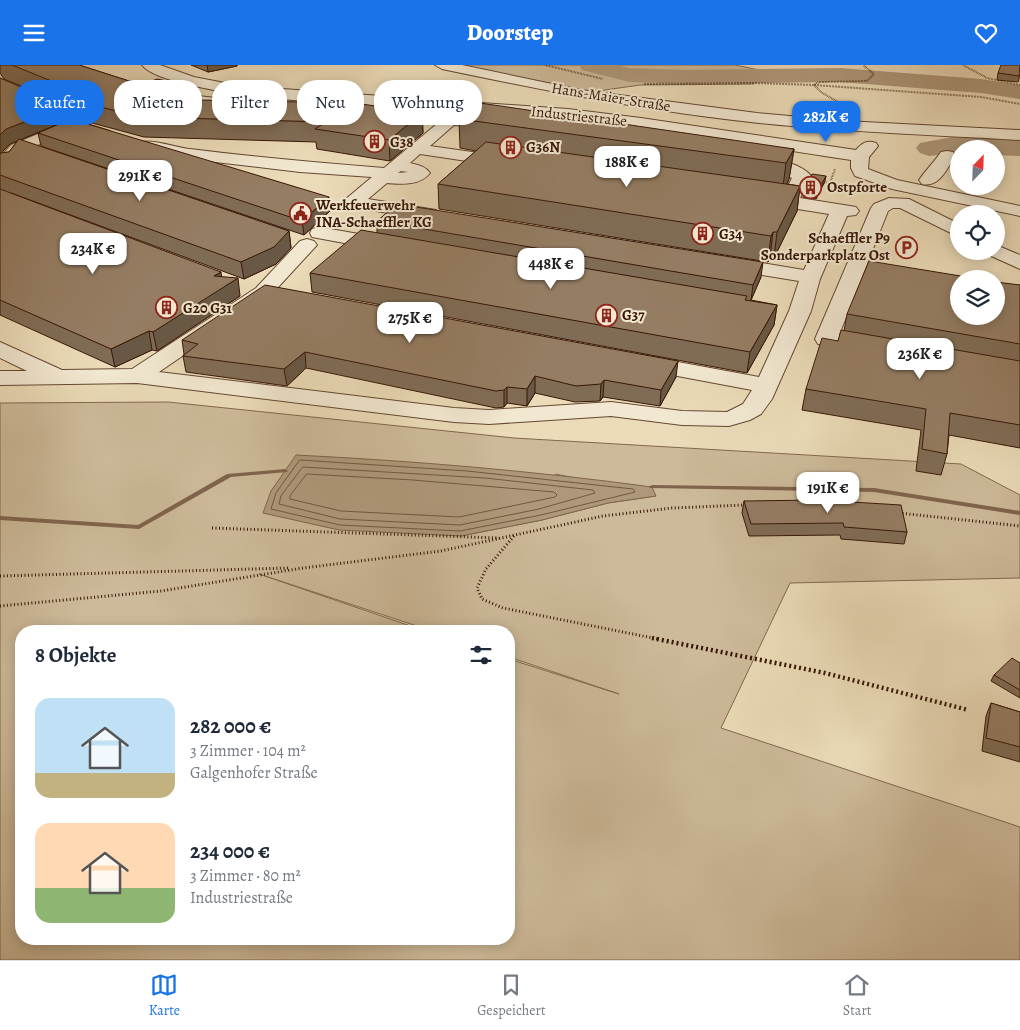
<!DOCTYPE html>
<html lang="de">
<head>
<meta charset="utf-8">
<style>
	body { margin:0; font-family:Alegreya,serif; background:#f2f2f3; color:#1f2937; height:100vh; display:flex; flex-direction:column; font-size:19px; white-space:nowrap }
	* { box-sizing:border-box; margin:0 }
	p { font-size:16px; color:#747a83 }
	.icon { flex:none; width:28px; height:28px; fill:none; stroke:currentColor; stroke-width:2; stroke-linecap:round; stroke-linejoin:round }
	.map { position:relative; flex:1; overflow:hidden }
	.panel { position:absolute; left:15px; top:560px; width:500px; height:320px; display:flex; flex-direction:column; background:#fff; border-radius:20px; box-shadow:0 2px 12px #0003 }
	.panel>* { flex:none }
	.guide { position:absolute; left:15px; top:15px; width:500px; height:45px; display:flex; gap:10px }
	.needle { width:32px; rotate:23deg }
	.fabs { position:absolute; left:950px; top:75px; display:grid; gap:10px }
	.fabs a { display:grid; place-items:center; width:55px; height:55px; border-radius:50%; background:#fff; box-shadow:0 2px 12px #0003; font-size:25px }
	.price { position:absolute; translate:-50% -42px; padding:0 11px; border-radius:10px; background:#fff; color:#222; font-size:16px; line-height:32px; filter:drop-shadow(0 1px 2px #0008) }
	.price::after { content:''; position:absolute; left:50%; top:30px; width:15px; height:11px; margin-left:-8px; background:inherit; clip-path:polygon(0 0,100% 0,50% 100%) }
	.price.on { background:#1a73e8; color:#fff }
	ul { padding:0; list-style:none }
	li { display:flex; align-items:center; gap:15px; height:125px; padding:0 20px }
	li span { display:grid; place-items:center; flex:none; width:140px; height:100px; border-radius:15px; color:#555 }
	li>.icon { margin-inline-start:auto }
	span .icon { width:60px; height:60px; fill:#fffc; stroke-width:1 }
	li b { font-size:21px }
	h2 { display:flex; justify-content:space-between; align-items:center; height:60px; padding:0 20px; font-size:21px }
	.pill { padding:0 18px; border-radius:20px; background:#fff; box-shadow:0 2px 12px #0003; font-size:18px; line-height:45px }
	.pill.on { background:#1a73e8; color:#fff }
	header { display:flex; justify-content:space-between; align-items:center; height:65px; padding:0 20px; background:#1a73e8; color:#fff; font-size:22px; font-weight:800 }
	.tabs { display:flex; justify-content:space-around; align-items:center; height:70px; border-top:1px solid #e0e1e3; background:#fff; font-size:14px; color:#747a83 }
	.tabs a { display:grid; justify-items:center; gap:2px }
	.tabs .on { color:#1a73e8 }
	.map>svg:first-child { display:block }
</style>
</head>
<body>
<header><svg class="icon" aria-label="menu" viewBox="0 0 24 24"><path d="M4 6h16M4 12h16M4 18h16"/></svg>Doorstep<svg class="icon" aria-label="heart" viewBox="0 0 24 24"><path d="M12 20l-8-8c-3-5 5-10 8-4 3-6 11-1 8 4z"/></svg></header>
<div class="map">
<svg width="1020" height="895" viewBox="0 0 1020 895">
	<rect width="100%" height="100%" fill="#ebdbb8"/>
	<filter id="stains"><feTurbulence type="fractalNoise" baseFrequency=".004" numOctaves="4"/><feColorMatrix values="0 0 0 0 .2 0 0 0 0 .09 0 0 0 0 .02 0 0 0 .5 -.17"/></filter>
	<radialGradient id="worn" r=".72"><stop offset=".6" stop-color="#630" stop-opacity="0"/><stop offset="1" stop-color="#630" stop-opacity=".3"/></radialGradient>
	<g fill="#cdba9a" stroke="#826850" fill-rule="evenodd">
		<path d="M456,0H735L759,5L754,19L640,20L591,27Z"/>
		<path d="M168,337L514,373L961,399L1020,430V513L790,518L721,663L1020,762V895H0V338ZM556,409L656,431L608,438L542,455L461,471ZM259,509L432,566H509V592L619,629L509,594V874H21V566H425Z"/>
	</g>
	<path fill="#ae987b" stroke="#7f644c" d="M296,390C416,396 534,406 652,422L656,431L608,438L542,455L461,471L339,465L263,448L271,426Z"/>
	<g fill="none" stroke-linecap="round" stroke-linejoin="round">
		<g stroke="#735840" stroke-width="1">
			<path d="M300,395L467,406L633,424L635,427L541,450L460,466L340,460L271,444L276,428Z"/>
			<path d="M303,402L485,413L593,425L595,428L539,444L460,460L340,454L279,439L281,431Z"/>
			<path d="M307,409L413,415L554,427L557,430L555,432L459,452L341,446L290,434V431Z"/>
		</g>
		<g fill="#7f644c" fill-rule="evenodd">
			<path d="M285,404L288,406L287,407L231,412L139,464L0,455V451L138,460L227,409Z"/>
			<path d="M652,420L874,423L1020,446V450L874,427L650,423L649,422L650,421Z"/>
		</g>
		<g fill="#ae987b" fill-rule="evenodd">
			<path d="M579,0H616L629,3L685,5L840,3L981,14L1020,20V34L981,28L840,17L685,19L629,17L582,5Z"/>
			<path d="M952,72L1020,75V91L996,90V84H959V88L929,91L920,88L916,83L920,78Z"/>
		</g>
		<defs>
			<g id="minor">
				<path d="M142,0H160L194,12L240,21L568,44L641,53L856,85C862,78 867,75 876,78L878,81L869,92L868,104L897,115L1020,141V151L892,124L855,111L851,103V95C756,81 662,63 567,53C468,44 368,42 269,33C244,30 156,19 142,0Z"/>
				<path d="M435,0H462L581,25L757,48L845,56L1020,65V75C933,70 846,67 759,58C652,47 547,26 442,4Z"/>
				<path d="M0,14L75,45L80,57L110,66L112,69L110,72L104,74L74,65L23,86L12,100L0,103V92L11,80L65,58L63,51L0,23Z"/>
				<path d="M144,25L225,34L230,36L233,39L230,42L225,44L139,32L137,29L139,26Z"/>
				<path d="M467,50L502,55L504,58L502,61L496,63L454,60L430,81L507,92L513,93L515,97L513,101L507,102L420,89L410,98C418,100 425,101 430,108C420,121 401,119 387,118L368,134L436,145L438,149L436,153L429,155L347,141L344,137L347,133L372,112L300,107L172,92L142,83L140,80L142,77C153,74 178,83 190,84C255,92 319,98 384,103L444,53ZM401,106L408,107L398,108Z"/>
				<path d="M947,86L953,87L955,91C947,104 939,123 922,119L919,115C926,105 934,97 941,87Z"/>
				<path d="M756,89C771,93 802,98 811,111L800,133L850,141L856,142L859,146L856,150L847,151L820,214L811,246L772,334L761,349L750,355L729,361L682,360L611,351L489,359L454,357L137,318L0,320V306H27L0,293V277L62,305L132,304L256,223L300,176L307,174L314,176L317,180L270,231L159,307L454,343L489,345L611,337L682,346L727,347L743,339L752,325L640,304L632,302L629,297L632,292L640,290L759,312L789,246L799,216L726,204L719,202L716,198L719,194L726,192L804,205L829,149L766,139L763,135L766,131L772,130L783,131L792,113L773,104L750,98L748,94L750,90Z"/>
				<path d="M889,133L909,134L959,159V172L900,143H893L888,146L839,270L869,276L872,281L869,286L861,288L818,279L815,274L871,143L874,139Z"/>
				<path d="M319,162L387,174L394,176L397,180L394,184L387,186L312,172L310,168L312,164Z"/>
				<path d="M996,180L1020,190V204L989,190L986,186H996Z"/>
			</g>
		</defs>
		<use href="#minor" stroke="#654832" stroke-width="2"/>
		<g stroke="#381706" stroke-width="2" stroke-dasharray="0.5 1" stroke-linecap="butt">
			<path d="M545,0L603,14"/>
			<path d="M963,0L987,13L1020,20"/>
			<path d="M644,19L754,18L814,20L821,27L848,43"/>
			<path d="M815,19L820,17L867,16L874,9L863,0"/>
			<path d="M814,20L981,32L1020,39"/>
			<path d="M820,117L830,118L835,104"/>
		</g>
		<g stroke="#381706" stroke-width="3" stroke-dasharray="1 2.5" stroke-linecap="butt">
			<path d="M899,448L1020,461"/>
			<path d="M212,463L499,473"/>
			<path d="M514,471L486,504L477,523L482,534L503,543L658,574"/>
			<path d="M0,511L289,503"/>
			<path d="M0,541L161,526L303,503L441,486L603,451L672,443L745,440"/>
		</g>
		<path stroke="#381706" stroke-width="4.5" stroke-dasharray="2 3" stroke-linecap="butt" d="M652,573L825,608L968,645"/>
		<use href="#minor" fill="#f2e8d1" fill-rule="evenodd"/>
	</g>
	<g fill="#806c55" stroke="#381706" fill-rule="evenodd">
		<path d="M0,0H79L129,16L152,18V16L186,20L187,28L180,27L181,35L422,48L423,68L390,96L317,84L316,77L144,72L81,55L76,43L4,14L0,8Z"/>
		<path d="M191,0H237V1L208,7Z"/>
		<path d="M998,8L1020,10L1018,17L997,15Z"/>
		<path d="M0,13L63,57L20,75L289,166L291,183L276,199L244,214L11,128L222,212L240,231L157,286L152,285L115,302L0,250ZM18,75L9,87L1,88L10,79Z"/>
		<path d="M459,54L794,84L789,114L787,119L800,121L797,146L774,193H770L768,197L439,144L438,119L476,86L460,83Z"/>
		<path d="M38,68L330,146L304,170L41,81Z"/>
		<path d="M825,116L816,134L803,132L804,127Z"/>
		<path d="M377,156L761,212L751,235L777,240L774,260L747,308L312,227L310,208L377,168Z"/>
		<path d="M1020,220V383L949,370L947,389L941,410L916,406L921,365L802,345L806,324L844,266L847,249Z"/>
		<path d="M182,275L676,312L660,341L603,332L600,336L575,337L535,328L527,341L507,338L504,342L496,343L306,303L287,321L186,307L183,291L184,289Z"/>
		<path d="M744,436L907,467L904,479L841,474L840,470L749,471L742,448Z"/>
		<path d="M1020,598V633L991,616L994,610Z"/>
		<path d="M991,638L1020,647V697L982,686L986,651Z"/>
	</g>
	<g fill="#685845" stroke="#381706">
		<path d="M207,0H237V1L208,7Z"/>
		<path d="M179,20L182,39L146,34Z"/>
		<path d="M60,43L63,57L10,79L0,89V70L6,64Z"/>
		<path d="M422,48L423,68L390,96L389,75Z"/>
		<path d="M794,84L789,114L782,129L786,98Z"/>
		<path d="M826,111L825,116L816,134V129Z"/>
		<path d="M800,121L797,146L774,193L777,167Z"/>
		<path d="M329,132L330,146L304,170L302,156Z"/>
		<path d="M289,166L291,183L276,199L244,214L241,197Z"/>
		<path d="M773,167L770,193L768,197L771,171Z"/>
		<path d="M763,197L761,212L751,235L753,220Z"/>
		<path d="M221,207L223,222L238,213L240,231L157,286L153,267L214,211Z"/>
		<path d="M777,240L774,260L747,308L750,287Z"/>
		<path d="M149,266L152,285L115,302L111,284Z"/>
		<path d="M305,287L306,303L287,321L284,304Z"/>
		<path d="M678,296L676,312L660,341L661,325Z"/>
		<path d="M535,311V328L527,341V324Z"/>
		<path d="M604,315L603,332L600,336L601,319Z"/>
		<path d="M507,322V338L504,342V325Z"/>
	</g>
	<g fill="#957d63" stroke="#381706">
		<path d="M12,0H79L129,16L179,20L146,34L355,38L422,48L389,75L315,64L326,57L140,52L77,36L71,24Z"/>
		<path d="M1001,0H1020L1019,11L998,8Z"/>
		<path d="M0,13L58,38L60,43L6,64L0,70Z"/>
		<path d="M157,14L186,20L152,16Z"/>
		<path d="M480,38L794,84L786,98L459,54Z"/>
		<path d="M71,54L329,132L302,156L38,68Z"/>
		<path d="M19,74L289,166L274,182L241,197L0,110V88L9,87Z"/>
		<path d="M486,77L800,121L777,167H773L771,171L438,119Z"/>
		<path d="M812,109L826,111L816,129L804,127Z"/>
		<path d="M0,124L221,207L214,211L238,213L153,267L149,266L111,284L0,235Z"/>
		<path d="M397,139L763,197L753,220L377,156Z"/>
		<path d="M361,165L747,231L745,235L777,240L750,287L310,208Z"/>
		<path d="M869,196L979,214H959V251H996V217L1020,220V279L847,249Z"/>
		<path d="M265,220L678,296L661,325L604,315L601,319L576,321L535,311L527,324L507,322L504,325L496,326L305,287L284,304L183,291L198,279L182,275Z"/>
		<path d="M841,265L1020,296V360L950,348L947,389L922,384L926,344L806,324L822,273L838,276Z"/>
		<path d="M818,435L901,440L907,467L844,462L843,458L751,459L744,436Z"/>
		<path d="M1012,593L1020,598V625L994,610Z"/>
		<path d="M991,638L1020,647V682L986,673Z"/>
	</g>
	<defs>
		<symbol id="building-ring" viewBox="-11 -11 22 22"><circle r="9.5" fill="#f2e8d1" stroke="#8f2418" stroke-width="1.5"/><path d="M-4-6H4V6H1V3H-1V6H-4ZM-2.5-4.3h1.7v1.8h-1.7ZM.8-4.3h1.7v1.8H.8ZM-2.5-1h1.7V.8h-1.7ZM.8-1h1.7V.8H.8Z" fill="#8f2418"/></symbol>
		<symbol id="civic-ring" viewBox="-11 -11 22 22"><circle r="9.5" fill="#f2e8d1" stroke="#8f2418" stroke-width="1.5"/><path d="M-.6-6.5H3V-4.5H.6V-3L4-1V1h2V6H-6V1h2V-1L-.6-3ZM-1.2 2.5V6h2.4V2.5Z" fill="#8f2418"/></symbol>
		<symbol id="parking-ring" viewBox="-11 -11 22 22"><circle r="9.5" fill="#f2e8d1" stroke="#8f2418" stroke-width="1.5"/><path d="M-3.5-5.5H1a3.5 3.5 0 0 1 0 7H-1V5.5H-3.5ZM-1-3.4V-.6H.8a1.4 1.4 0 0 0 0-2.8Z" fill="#8f2418"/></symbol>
	</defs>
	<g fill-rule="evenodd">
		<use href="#building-ring" x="362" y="64" width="25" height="25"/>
		<use href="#building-ring" x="498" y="70" width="25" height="25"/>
		<use href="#building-ring" x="798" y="110" width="25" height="25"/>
		<use href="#civic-ring" x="288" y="136" width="25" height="25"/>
		<use href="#building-ring" x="690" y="156" width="25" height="25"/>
		<use href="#parking-ring" x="894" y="170" width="25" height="25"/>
		<use href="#building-ring" x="154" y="230" width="25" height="25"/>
		<use href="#building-ring" x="594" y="238" width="25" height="25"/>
	</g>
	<g text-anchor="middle" stroke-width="4" stroke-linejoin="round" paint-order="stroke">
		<g font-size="15" fill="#381706" stroke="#f2e8d1">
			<text transform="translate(611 32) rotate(9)" y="5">Hans-Maier-Straße</text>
			<text transform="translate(579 51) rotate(6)" y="5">Industriestraße</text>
		</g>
		<g font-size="15" font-weight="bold" fill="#381706" stroke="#f2e8d1" text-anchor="start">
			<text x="390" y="82">G38</text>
			<text x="526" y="87">G36N</text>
			<text x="827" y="127">Ostpforte</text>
			<text x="316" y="145">Werkfeuerwehr<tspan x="316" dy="17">INA-Schaeffler KG</tspan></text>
			<text x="719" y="174">G34</text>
			<text x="890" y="178" text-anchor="end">Schaeffler P9<tspan x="890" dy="17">Sonderparkplatz Ost</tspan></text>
			<text x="183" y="248">G20 G31</text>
			<text x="622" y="255">G37</text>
		</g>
	</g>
	<rect width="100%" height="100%" filter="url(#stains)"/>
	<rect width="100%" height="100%" fill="url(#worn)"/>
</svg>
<div class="fabs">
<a><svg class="needle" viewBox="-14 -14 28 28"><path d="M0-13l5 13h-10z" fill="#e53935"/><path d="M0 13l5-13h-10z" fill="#747a83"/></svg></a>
<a><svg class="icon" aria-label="locate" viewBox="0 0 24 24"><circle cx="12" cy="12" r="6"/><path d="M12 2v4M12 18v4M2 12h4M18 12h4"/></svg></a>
<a><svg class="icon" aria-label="layers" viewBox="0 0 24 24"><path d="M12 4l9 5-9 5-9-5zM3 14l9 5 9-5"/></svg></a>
</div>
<b class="price on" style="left:826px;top:78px">282K €</b>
<b class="price" style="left:627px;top:123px">188K €</b>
<b class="price" style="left:140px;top:137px">291K €</b>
<b class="price" style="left:93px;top:210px">234K €</b>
<b class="price" style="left:551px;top:225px">448K €</b>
<b class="price" style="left:410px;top:279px">275K €</b>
<b class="price" style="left:920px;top:315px">236K €</b>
<b class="price" style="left:828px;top:449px">191K €</b>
<div class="guide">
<a class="pill on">Kaufen</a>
<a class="pill">Mieten</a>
<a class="pill">Filter</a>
<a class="pill">Neu</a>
<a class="pill">Wohnung</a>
</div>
<section class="panel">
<h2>8 Objekte<svg class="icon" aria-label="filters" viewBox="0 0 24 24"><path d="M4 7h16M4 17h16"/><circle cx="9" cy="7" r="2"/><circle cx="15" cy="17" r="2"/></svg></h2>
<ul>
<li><span style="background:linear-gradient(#bfe0f5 75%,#c2b280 0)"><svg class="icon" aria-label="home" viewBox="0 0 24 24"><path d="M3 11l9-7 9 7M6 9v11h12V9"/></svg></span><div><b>282 000 €</b><p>3 Zimmer · 104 m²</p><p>Galgenhofer Straße</p></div></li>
<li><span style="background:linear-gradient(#ffd9b3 65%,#8fb573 0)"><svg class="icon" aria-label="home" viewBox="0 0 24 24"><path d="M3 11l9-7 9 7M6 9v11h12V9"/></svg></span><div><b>234 000 €</b><p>3 Zimmer · 80 m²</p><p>Industriestraße</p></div></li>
</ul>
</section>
</div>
<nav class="tabs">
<a class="on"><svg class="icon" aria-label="map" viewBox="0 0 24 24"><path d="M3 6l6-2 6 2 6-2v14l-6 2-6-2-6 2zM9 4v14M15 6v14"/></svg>Karte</a>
<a><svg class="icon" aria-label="saved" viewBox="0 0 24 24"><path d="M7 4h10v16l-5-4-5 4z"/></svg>Gespeichert</a>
<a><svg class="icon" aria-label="home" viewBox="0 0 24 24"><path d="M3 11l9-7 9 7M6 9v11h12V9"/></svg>Start</a>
</nav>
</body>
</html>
